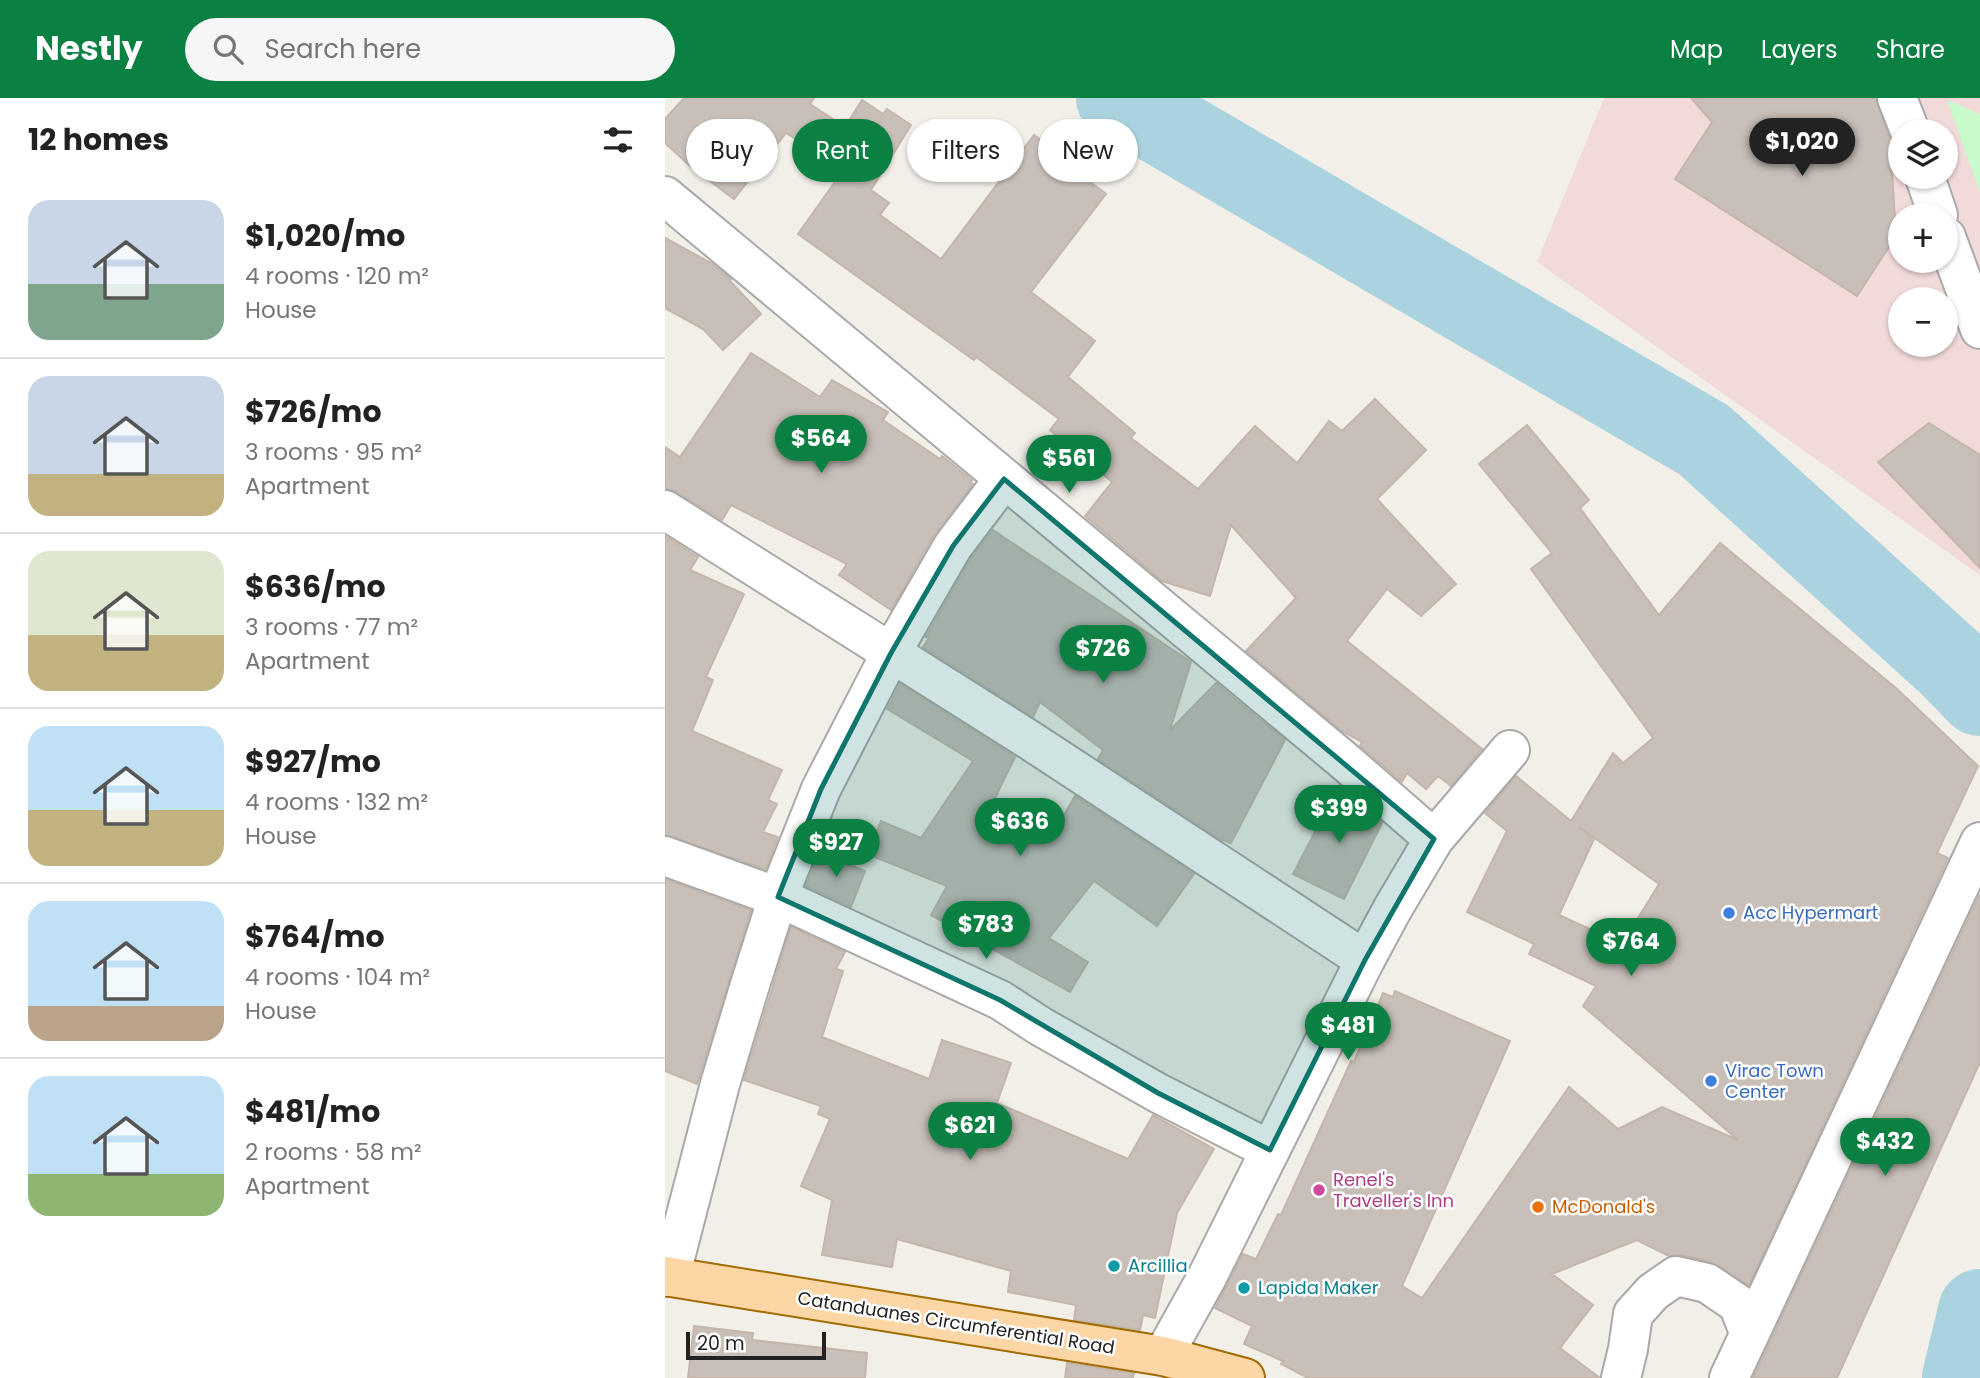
<!DOCTYPE html>
<html lang="en">
<head>
<meta charset="utf-8">
<style>
	body { margin:0; font-family:Poppins,sans-serif; background:#f6f6f6; color:#222; height:100vh; display:flex; flex-direction:column; font-size:26px; white-space:nowrap }
	* { box-sizing:border-box; margin:0 }
	p { font-size:23px; color:#767676 }
	.icon { flex:none; width:38px; height:38px; fill:none; stroke:currentColor; stroke-width:2; stroke-linecap:round; stroke-linejoin:round }
	.map { position:relative; flex:1; overflow:hidden }
	.panel { display:flex; flex-direction:column; background:#fff; width:665px }
	.panel>* { flex:none }
	.banner { position:absolute; left:21px; top:21px; width:665px; height:63px; display:flex; gap:14px }
	.buttons { position:absolute; left:1223px; top:21px; display:grid; gap:14px }
	.buttons a { display:grid; place-items:center; width:70px; height:70px; border-radius:50%; background:#fff; box-shadow:0 2px 5px #0004; font-size:35px }
	.scale { position:absolute; left:21px; bottom:18px; width:140px; box-sizing:border-box; padding-left:7px; border:4px solid #222; border-top:0; font-size:19px; line-height:24px; white-space:nowrap; color:#222; -webkit-text-stroke:5px #fff; paint-order:stroke }
	.price { position:absolute; translate:-50% -60px; padding:0 16px; border-radius:24px; background:#0b8043; color:#fff; font-size:23px; line-height:46px; filter:drop-shadow(0 2px 4px #0008) }
	.price::after { content:''; position:absolute; left:50%; top:42px; width:21px; height:16px; margin-left:-10px; background:inherit; clip-path:polygon(0 0,100% 0,50% 100%) }
	.price.active { background:#222; color:#fff }
	ul { padding:0; list-style:none }
	li { display:flex; align-items:center; gap:21px; height:175px; padding:0 28px }
	li+li { border-top:2px solid #e0e0e0 }
	li span { display:grid; place-items:center; flex:none; width:196px; height:140px; border-radius:21px; color:#555 }
	li>.icon { margin-inline-start:auto }
	span .icon { width:84px; height:84px; fill:#fffc; stroke-width:1 }
	li b { font-size:30px }
	h2 { display:flex; justify-content:space-between; align-items:center; height:84px; padding:0 28px; font-size:30px }
	.pill { padding:0 24px; border-radius:32px; background:#fff; box-shadow:0 2px 5px #0004; font-size:24px; line-height:63px }
	.pill.active { background:#0b8043; color:#fff }
	header { display:flex; align-items:center; gap:42px; box-sizing:border-box; height:98px; padding:0 35px; background:#0b8043; color:#fff }
	header strong { font-size:33px }
	nav { display:flex; gap:38px; margin-inline-start:auto; font-size:24px }
	.search { width:490px; height:63px; background:#f6f6f6; display:flex; align-items:center; gap:18px; box-sizing:border-box; padding:0 24px; border-radius:38px; color:#767676; font-size:26px }
	main { display:flex; flex:1; min-height:0 }
	.map>svg:first-child { display:block }
</style>
</head>
<body>
<header>
<strong>Nestly</strong>
<div class="search"><svg class="icon" aria-label="search" viewBox="0 0 24 24"><circle cx="10" cy="10" r="6"/><path d="M15 15l6 6"/></svg>Search here</div>
<nav><a>Map</a><a>Layers</a><a>Share</a></nav>
</header>
<main>
<section class="panel">
<h2>12 homes<svg class="icon" aria-label="filters" viewBox="0 0 24 24"><path d="M4 7h16M4 17h16"/><circle cx="9" cy="7" r="2"/><circle cx="15" cy="17" r="2"/></svg></h2>
<ul>
<li><span style="background:linear-gradient(#c9d6e8 60%,#7fa58c 0)"><svg class="icon" aria-label="home" viewBox="0 0 24 24"><path d="M3 11l9-7 9 7M6 9v11h12V9"/></svg></span><div><b>$1,020/mo</b><p>4 rooms · 120 m²</p><p>House</p></div></li>
<li><span style="background:linear-gradient(#c9d6e8 70%,#c2b280 0)"><svg class="icon" aria-label="home" viewBox="0 0 24 24"><path d="M3 11l9-7 9 7M6 9v11h12V9"/></svg></span><div><b>$726/mo</b><p>3 rooms · 95 m²</p><p>Apartment</p></div></li>
<li><span style="background:linear-gradient(#dfe7d0 60%,#c2b280 0)"><svg class="icon" aria-label="home" viewBox="0 0 24 24"><path d="M3 11l9-7 9 7M6 9v11h12V9"/></svg></span><div><b>$636/mo</b><p>3 rooms · 77 m²</p><p>Apartment</p></div></li>
<li><span style="background:linear-gradient(#bfe0f5 60%,#c2b280 0)"><svg class="icon" aria-label="home" viewBox="0 0 24 24"><path d="M3 11l9-7 9 7M6 9v11h12V9"/></svg></span><div><b>$927/mo</b><p>4 rooms · 132 m²</p><p>House</p></div></li>
<li><span style="background:linear-gradient(#bfe0f5 75%,#b9a48a 0)"><svg class="icon" aria-label="home" viewBox="0 0 24 24"><path d="M3 11l9-7 9 7M6 9v11h12V9"/></svg></span><div><b>$764/mo</b><p>4 rooms · 104 m²</p><p>House</p></div></li>
<li><span style="background:linear-gradient(#bfe0f5 70%,#8fb573 0)"><svg class="icon" aria-label="home" viewBox="0 0 24 24"><path d="M3 11l9-7 9 7M6 9v11h12V9"/></svg></span><div><b>$481/mo</b><p>2 rooms · 58 m²</p><p>Apartment</p></div></li>
</ul>
</section>
<div class="map">
<svg width="1315" height="1280" viewBox="0 0 1315 1280">
	<rect width="100%" height="100%" fill="#f2efe9"/>
	<path fill="#f2dad9" fill-rule="evenodd" d="M939,0H1315V477L872,164ZM1236,33H1281V79H1236ZM1236,117H1281V163H1236ZM1236,201H1281V247H1236Z"/>
	<path fill="#c8facc" d="M1282,2L1315,16V95Z"/>
	<g fill="none" stroke-linecap="round" stroke-linejoin="round">
		<g stroke="#aad3df" stroke-width="84">
			<path d="M453,0L1039,342L1288,568L1315,596"/>
			<path d="M1299,1280L1315,1213"/>
		</g>
	</g>
	<g fill="#c7bfb8" stroke="#c4b6ab" stroke-width="2" fill-rule="evenodd">
		<path d="M19,0H149L145,6L180,29L197,2L218,16L222,11L246,27L206,92L224,105L215,117L276,161L369,37L406,64L403,67L441,96L366,194L430,243L403,279L470,335L466,340L533,391L590,328L632,365L664,323L677,333L710,301L761,352L712,401L791,486L756,518L722,491L682,543L817,651L786,688L773,678L761,691L742,675L737,684L695,648L697,644L677,633L581,553L631,500L566,427L545,498L497,483L420,418L447,384L385,332L394,321L311,259L309,262L133,136L179,71L121,35L69,101L25,68L0,45V21Z"/>
		<path d="M1026,0H1211L1225,42L1231,138L1192,198L1010,81L1047,24Z"/>
		<path d="M0,140L46,165L66,181L65,183L96,216L58,252L38,231L0,210Z"/>
		<path d="M86,255L155,299L167,282L223,314L218,322L275,361L277,358L307,382L305,384L308,386L269,437L226,512L174,477L182,466L66,407L57,422L12,394L0,390V349L15,359Z"/>
		<path d="M1264,325L1315,357V470L1213,364Z"/>
		<path d="M862,327L924,402L915,410L994,517L1055,445L1231,590L1313,668L1272,755L1283,760L1084,1187L1047,1164L1016,1157L1004,1158L972,1142L887,1176L928,1207L895,1250L935,1280H643L616,1266L618,1263L579,1246L587,1228L550,1210L578,1156L591,1161L613,1116L616,1117L686,963L689,964L718,895L728,899L730,893L845,943L737,1188L757,1200L904,989L953,1031L997,1009L1073,1042L918,908L931,888L864,856L869,846L802,814L842,733L820,715L851,678L906,723L948,655L958,665L988,640L866,471L887,455L814,366ZM914,729L994,786L957,846L894,817L929,741Z"/>
		<path d="M328,432L526,564L505,632L551,585L620,642L566,745L555,741L433,661L438,652L375,604L368,619L258,549L264,540L261,539L306,460Z"/>
		<path d="M0,438L33,459L25,472L79,496L41,579L48,582L27,633L117,672L103,702L112,706L98,734L113,739L101,771L0,737Z"/>
		<path d="M235,586L350,659L329,702L386,740L410,698L529,776L492,828L429,783L384,840L423,864L405,894L266,817L282,788L202,756L216,723L256,740L308,663L222,611Z"/>
		<path d="M674,688L717,725L679,801L628,776Z"/>
		<path d="M154,755L200,773L186,809L141,788Z"/>
		<path d="M0,781L86,812L32,986L0,973Z"/>
		<path d="M1315,796V964L1172,1280H1088Z"/>
		<path d="M126,829L180,854L171,871L178,873L157,939L264,981L277,942L346,965L332,1005L463,1061L488,1017L549,1051L512,1115L490,1220L478,1217L475,1232L409,1222L411,1207L343,1194L346,1173L232,1141L227,1169L157,1157L167,1102L136,1088L165,1021L153,1016L156,1008L79,982Z"/>
		<path d="M29,1228L88,1235L87,1242L202,1255L200,1280H23Z"/>
		<path d="M402,1265L469,1275L468,1280H400Z"/>
	</g>
	<g fill="none" stroke-linecap="round" stroke-linejoin="round">
		<defs>
			<g id="minor">
				<path d="M1232,0L1245,33"/>
				<path d="M1260,79L1273,117"/>
				<path d="M0,98L677,661L769,741"/>
				<path d="M1281,139L1315,231"/>
				<path d="M0,412L366,643L700,862"/>
				<path d="M0,758L113,799L335,902L375,928L493,995L605,1052"/>
				<path d="M5,1179L55,986L84,890L113,799L156,691L226,555L288,448L339,381"/>
				<path d="M498,1258L542,1179L700,862L728,810L769,741L845,652"/>
				<path d="M956,1280L963,1251L968,1216L988,1194L1011,1178L1042,1185L1073,1206L1084,1234"/>
				<path d="M1064,1280L1315,744"/>
			</g>
			<path id="major" d="M0,1178L498,1258L580,1280"/>
		</defs>
		<use href="#minor" stroke="#a9a9a9" stroke-width="42"/>
		<use href="#major" stroke="#a06b00" stroke-width="42"/>
		<use href="#minor" stroke="#fff" stroke-width="38"/>
		<use href="#major" stroke="#fcd6a4" stroke-width="38"/>
	</g>
	<path fill="#0f766e" fill-opacity="0.2" stroke="#0f766e" stroke-width="5" stroke-linejoin="round" d="M339,381L769,741L700,862L605,1052L493,995L335,902L113,799L156,691L226,555L288,448Z"/>
	<g fill="#3f7fe0" stroke="#fff" stroke-width="2.5">
		<circle cx="1064" cy="815" r="7"/>
		<circle cx="1046" cy="983" r="7"/>
	</g>
	<circle fill="#d1479c" stroke="#fff" stroke-width="2.5" cx="654" cy="1092" r="7"/>
	<circle fill="#e8710a" stroke="#fff" stroke-width="2.5" cx="873" cy="1109" r="7"/>
	<g fill="#0f9aa8" stroke="#fff" stroke-width="2.5">
		<circle cx="449" cy="1168" r="7"/>
		<circle cx="579" cy="1190" r="7"/>
	</g>
	<g text-anchor="middle" stroke-width="5" stroke-linejoin="round" paint-order="stroke">
		<g font-size="18" fill="#366cbe" stroke="#fff" text-anchor="start">
			<text x="1078" y="821">Acc Hypermart</text>
			<text x="1060" y="979">Virac Town<tspan x="1060" dy="21">Center</tspan></text>
		</g>
		<g font-size="18" fill="#b23c85" stroke="#fff" text-anchor="start">
			<text x="668" y="1088">Renel's<tspan x="668" dy="21">Traveller's Inn</tspan></text>
		</g>
		<g font-size="18" fill="#c56008" stroke="#fff" text-anchor="start">
			<text x="887" y="1115">McDonald's</text>
		</g>
		<g font-size="18" fill="#0d838f" stroke="#fff" text-anchor="start">
			<text x="463" y="1174">Arcillia</text>
			<text x="593" y="1196">Lapida Maker</text>
		</g>
		<g font-size="18" fill="#222" stroke="#fff">
			<text transform="translate(291 1225) rotate(9)" y="6">Catanduanes Circumferential Road</text>
		</g>
	</g>
</svg>
<div class="buttons">
<a><svg class="icon" aria-label="layers" viewBox="0 0 24 24"><path d="M12 4l9 5-9 5-9-5zM3 14l9 5 9-5"/></svg></a>
<a>+</a>
<a>−</a>
</div>
<div class="scale">20 m</div>
<b class="price active" style="left:1137px;top:80px">$1,020</b>
<b class="price" style="left:156px;top:377px">$564</b>
<b class="price" style="left:404px;top:397px">$561</b>
<b class="price" style="left:438px;top:587px">$726</b>
<b class="price" style="left:674px;top:747px">$399</b>
<b class="price" style="left:355px;top:760px">$636</b>
<b class="price" style="left:171px;top:781px">$927</b>
<b class="price" style="left:321px;top:863px">$783</b>
<b class="price" style="left:966px;top:880px">$764</b>
<b class="price" style="left:683px;top:964px">$481</b>
<b class="price" style="left:305px;top:1064px">$621</b>
<b class="price" style="left:1220px;top:1080px">$432</b>
<div class="banner">
<a class="pill">Buy</a>
<a class="pill active">Rent</a>
<a class="pill">Filters</a>
<a class="pill">New</a>
</div>
</div>
</main>
</body>
</html>
